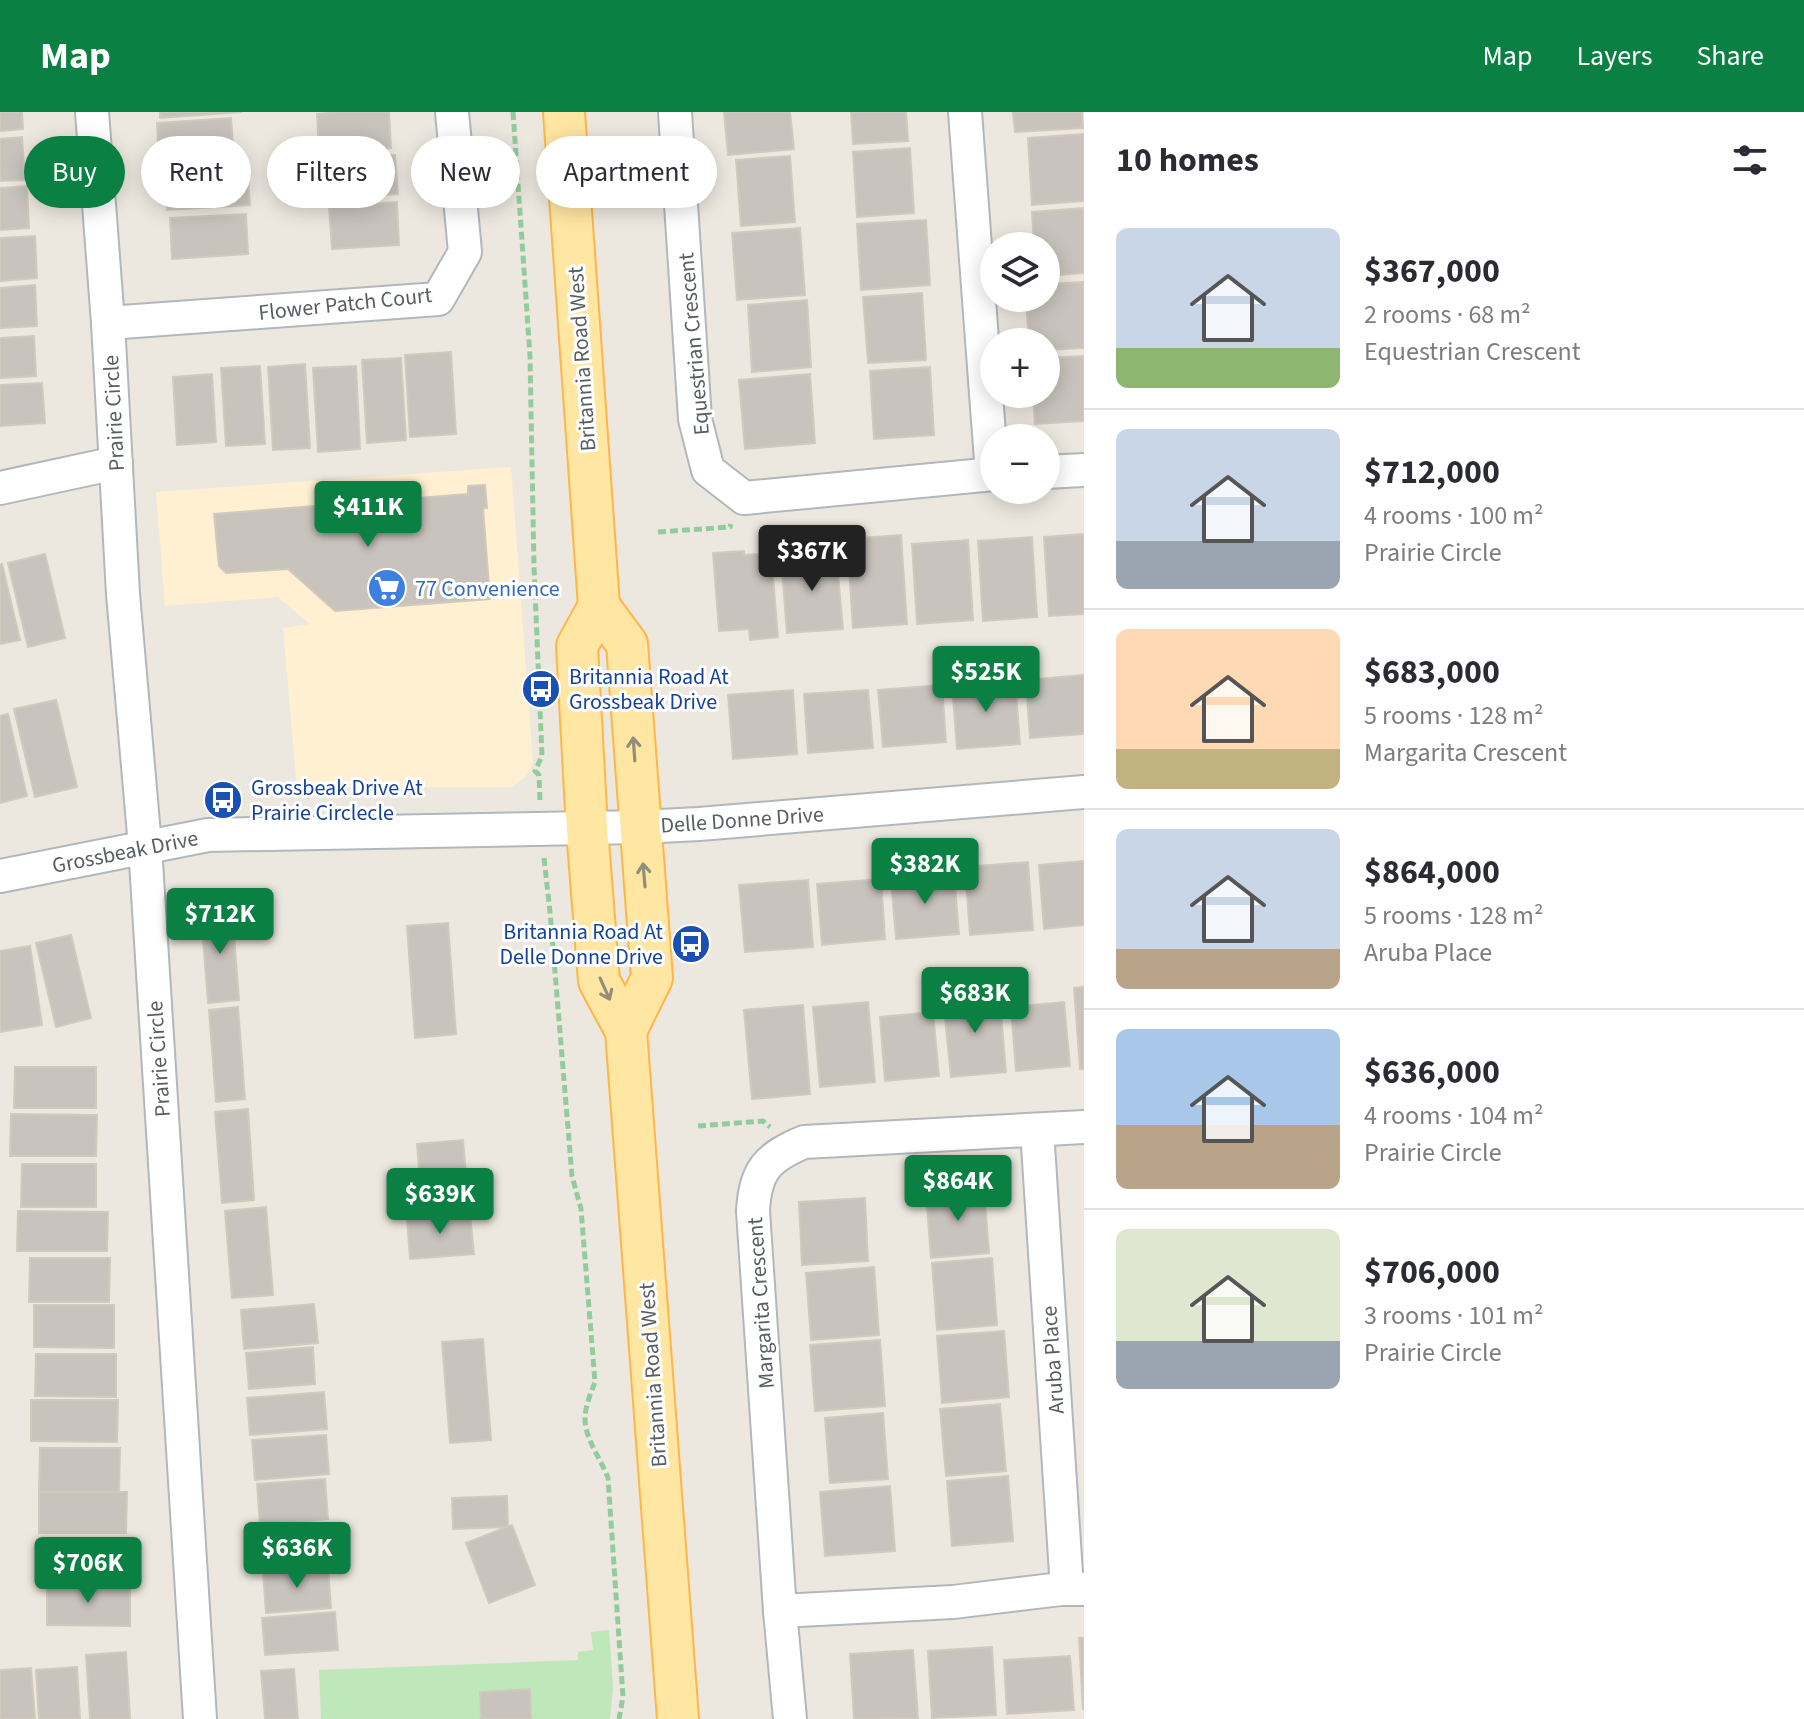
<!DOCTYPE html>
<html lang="en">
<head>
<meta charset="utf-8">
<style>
	body { margin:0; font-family:"Source Sans 3",sans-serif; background:#f7f7f7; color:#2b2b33; height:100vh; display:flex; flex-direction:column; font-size:30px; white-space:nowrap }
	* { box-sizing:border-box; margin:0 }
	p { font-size:26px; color:#7c7c81 }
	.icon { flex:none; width:44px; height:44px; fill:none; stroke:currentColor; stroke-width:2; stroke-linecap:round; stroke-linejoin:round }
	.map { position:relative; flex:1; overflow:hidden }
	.panel { display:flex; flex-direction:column; background:#fff; width:720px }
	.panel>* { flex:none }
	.top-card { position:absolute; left:24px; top:24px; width:760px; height:72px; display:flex; gap:16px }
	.tools { position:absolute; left:980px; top:120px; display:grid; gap:16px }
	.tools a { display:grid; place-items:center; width:80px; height:80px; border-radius:50%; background:#fff; box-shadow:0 4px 20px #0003; font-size:40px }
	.price { position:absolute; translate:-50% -68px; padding:0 18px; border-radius:8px; background:#0b8043; color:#fff; font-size:26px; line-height:52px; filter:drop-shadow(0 2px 4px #0008) }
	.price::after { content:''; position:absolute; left:50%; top:48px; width:24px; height:18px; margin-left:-12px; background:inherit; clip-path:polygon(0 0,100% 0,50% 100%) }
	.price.selected { background:#222; color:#fff }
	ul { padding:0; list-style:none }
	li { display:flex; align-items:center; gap:24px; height:200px; padding:0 32px }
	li+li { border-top:2px solid #e1e1e2 }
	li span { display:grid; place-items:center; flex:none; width:224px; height:160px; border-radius:12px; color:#555 }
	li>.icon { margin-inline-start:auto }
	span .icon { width:96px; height:96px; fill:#fffc; stroke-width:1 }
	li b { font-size:34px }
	h2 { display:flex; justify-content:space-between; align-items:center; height:96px; padding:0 32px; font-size:34px }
	.tag { padding:0 28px; border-radius:36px; background:#fff; box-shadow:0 4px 20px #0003; font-size:28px; line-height:72px }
	.tag.selected { background:#0b8043; color:#fff }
	header { display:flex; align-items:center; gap:48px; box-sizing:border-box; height:112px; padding:0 40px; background:#0b8043; color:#fff }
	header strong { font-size:38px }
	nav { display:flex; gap:44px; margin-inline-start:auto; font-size:28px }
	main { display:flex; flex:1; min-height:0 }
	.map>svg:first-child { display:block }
</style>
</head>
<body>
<header>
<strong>Map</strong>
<nav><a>Map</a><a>Layers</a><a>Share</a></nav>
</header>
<main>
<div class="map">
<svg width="1084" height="1607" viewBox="0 0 1084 1607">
	<rect width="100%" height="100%" fill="#ede8df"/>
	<path fill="#fff0d2" d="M511,355L533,652L526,664L513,675L297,676L283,516L310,512L278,485L165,494L156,380Z"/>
	<path fill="#bee8b9" d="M609,1518L613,1574L610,1607H531L529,1577L480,1580L481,1607H321L319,1558L578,1548V1540L593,1538L591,1520Z"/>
	<g fill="#c8c3bc" stroke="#d2c9bd" stroke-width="2">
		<path d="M0,0H22L23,17L0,19Z"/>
		<path d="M160,0H242L160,6Z"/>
		<path d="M343,0H389L391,36L319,41L317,2Z"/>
		<path d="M724,0H790L794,37L728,43Z"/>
		<path d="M851,0H906L908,29L853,32Z"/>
		<path d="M1013,0H1082L1083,16L1015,20Z"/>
		<path d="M231,6L234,45L159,50L157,11Z"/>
		<path d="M1084,22V89L1032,93L1028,26Z"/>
		<path d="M22,25L25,68L0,69V27Z"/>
		<path d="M910,36L914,101L857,105L853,40Z"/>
		<path d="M395,43L398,82L316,88L314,48Z"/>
		<path d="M790,44L795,110L741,114L736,48Z"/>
		<path d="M247,55L250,93L167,98L164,60Z"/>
		<path d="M27,74L29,116L0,118V76Z"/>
		<path d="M397,90L399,133L332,137L329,95Z"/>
		<path d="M1084,96V161L1046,164V134H1034L1032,100Z"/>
		<path d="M246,102L248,142L172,147L170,106Z"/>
		<path d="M926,108L930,173L861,178L857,112Z"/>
		<path d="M800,116L805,183L737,188L732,121Z"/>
		<path d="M35,124L37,166L0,169V126Z"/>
		<path d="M1084,170V236L1046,238V230H1029L1026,186H1046V172Z"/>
		<path d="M35,173L37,214L0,216V176Z"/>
		<path d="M922,181L926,248L868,251L863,185Z"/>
		<path d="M807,188L811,255L752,260L748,193Z"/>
		<path d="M34,224L36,264L0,266V226Z"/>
		<path d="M451,240L456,322L410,325L405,243Z"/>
		<path d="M1084,244V309L1035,312L1033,282H1046V246Z"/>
		<path d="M401,246L406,328L367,331L362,248Z"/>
		<path d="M305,252L310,336L273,338L268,255Z"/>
		<path d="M260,254L265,332L226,334L221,256Z"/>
		<path d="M356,254L360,337L318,340L313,256Z"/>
		<path d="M930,255L934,323L874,327L870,259Z"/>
		<path d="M212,262L216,330L177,333L173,265Z"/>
		<path d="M810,262L815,331L745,337L739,268Z"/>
		<path d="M42,271L45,311L0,314V273Z"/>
		<path d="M485,373L487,396H483L490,487L335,499L288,457L226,461L219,454L214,402L468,382V374Z"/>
		<path d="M1084,422V502L1049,504L1044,425Z"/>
		<path d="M901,423L907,512L853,516L847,427Z"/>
		<path d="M1032,425L1037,505L983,509L978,429Z"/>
		<path d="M968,428L973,508L917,512L912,432Z"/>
		<path d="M744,439V443L771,441L778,525L750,528L749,517L719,519L713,441Z"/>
		<path d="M836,441L843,517L787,521L781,446Z"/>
		<path d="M45,442L65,526L28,535L8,451Z"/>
		<path d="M2,452L20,528L0,532V453Z"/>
		<path d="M1084,563V622L1030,626L1026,568Z"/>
		<path d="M1015,567L1020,632L957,637L952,572Z"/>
		<path d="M942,573L946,630L883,635L878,578Z"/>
		<path d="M793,578L797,642L733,647L728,583Z"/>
		<path d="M868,578L873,636L808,641L804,582Z"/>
		<path d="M56,588L77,675L35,685L14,597Z"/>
		<path d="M8,602L27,684L0,691V604Z"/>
		<path d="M1084,749V813L1044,817L1039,753Z"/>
		<path d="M1028,750L1033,818L970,823L965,755Z"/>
		<path d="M954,762L959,822L896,827L891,767Z"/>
		<path d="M881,767L885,827L822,833L817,772Z"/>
		<path d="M808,768L813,835L745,840L739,773Z"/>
		<path d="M232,798L239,888L208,891L201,801Z"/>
		<path d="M448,811L456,922L415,926L407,814Z"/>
		<path d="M71,823L91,906L56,915L36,831Z"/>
		<path d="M30,834L42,913L0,920V839Z"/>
		<path d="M1084,875V957H1080L1074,876Z"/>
		<path d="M999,880L1006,960L951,965L943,886Z"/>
		<path d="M868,890L875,970L820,975L813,895Z"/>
		<path d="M1064,890L1070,954L1016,959L1011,895Z"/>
		<path d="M803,893L810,982L752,987L744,898Z"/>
		<path d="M238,895L245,987L216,990L209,898Z"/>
		<path d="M933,900L939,964L885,969L880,905Z"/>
		<path d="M15,955H96V996H14Z"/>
		<path d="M248,997L254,1088L222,1091L215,1000Z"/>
		<path d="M11,1002L97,1003L96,1044H10Z"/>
		<path d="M463,1028L468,1086L422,1090L417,1032Z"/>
		<path d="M22,1052H96V1095H21Z"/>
		<path d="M984,1076L989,1141L931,1146L926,1081Z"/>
		<path d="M865,1086L868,1149L802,1153L799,1090Z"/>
		<path d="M266,1095L273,1183L232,1186L225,1099Z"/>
		<path d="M18,1099L108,1100L107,1139H17Z"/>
		<path d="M470,1101L474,1142L410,1147L407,1106Z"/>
		<path d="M30,1146H110L109,1190H29Z"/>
		<path d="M992,1146L997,1213L937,1218L932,1151Z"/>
		<path d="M874,1155L879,1223L811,1228L806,1161Z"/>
		<path d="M314,1192L318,1231L244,1237L241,1198Z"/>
		<path d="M34,1193H114V1236L34,1235Z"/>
		<path d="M1004,1219L1009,1285L942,1291L937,1224Z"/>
		<path d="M483,1227L491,1328L450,1331L442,1230Z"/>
		<path d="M880,1228L885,1294L815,1299L810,1233Z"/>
		<path d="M313,1235L315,1272L249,1277L246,1241Z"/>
		<path d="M36,1242H116V1285L35,1284Z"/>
		<path d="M324,1280L327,1317L250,1323L247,1286Z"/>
		<path d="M31,1288H118L117,1330L31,1329Z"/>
		<path d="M1000,1292L1006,1359L946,1364L940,1297Z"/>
		<path d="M883,1301L888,1367L830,1371L825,1306Z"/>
		<path d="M326,1323L329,1362L255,1368L252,1328Z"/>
		<path d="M40,1336H120L119,1380H39Z"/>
		<path d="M1008,1364L1013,1429L952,1434L947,1369Z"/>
		<path d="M325,1367L328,1407L260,1413L257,1372Z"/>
		<path d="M890,1374L895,1439L825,1444L820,1380Z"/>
		<path d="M39,1380H127L126,1421H39Z"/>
		<path d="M507,1384L508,1415L453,1417L452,1386Z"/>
		<path d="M324,1411L328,1452L263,1457L259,1416Z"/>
		<path d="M512,1413L535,1473L489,1491L466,1431Z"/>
		<path d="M46,1428H125V1467H45Z"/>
		<path d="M328,1455L331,1496L266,1501L263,1460Z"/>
		<path d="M47,1472L130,1473V1514L47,1513Z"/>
		<path d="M335,1500L338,1538L265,1543L262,1506Z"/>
		<path d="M1079,1526H1084L1083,1598Z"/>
		<path d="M992,1535L996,1603L932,1606L928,1539Z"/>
		<path d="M913,1538L918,1606L854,1607L850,1542Z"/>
		<path d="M126,1540L130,1607H90L86,1543Z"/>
		<path d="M1070,1544L1074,1598L1007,1602L1004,1548Z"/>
		<path d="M77,1555L80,1607H39L36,1558Z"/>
		<path d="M31,1556L35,1607H0V1558Z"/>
		<path d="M294,1557L298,1607H265L261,1559Z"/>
		<path d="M530,1577L531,1607H481L480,1580Z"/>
	</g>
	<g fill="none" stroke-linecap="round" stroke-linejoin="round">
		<defs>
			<g id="minor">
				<path d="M92,0L108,211L123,482L145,734L200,1607"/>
				<path d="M675,0L695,307L708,358L744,386L994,362"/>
				<path d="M965,0L992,362"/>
				<path d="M108,211L438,187L465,140L452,0"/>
				<path d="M1046,360L1084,358"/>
				<path d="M0,376L116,351"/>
				<path d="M0,764L208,723L640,715L699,712L1084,680"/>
				<path d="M1037,1018L1067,1477"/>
				<path d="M780,1499L953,1490L1061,1477H1084"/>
				<path d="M790,1607L780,1499L753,1099C755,1058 768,1045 804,1030L1084,1015"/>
			</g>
			<g id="major">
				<path d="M564,0L599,494L627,532L652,866L626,919"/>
				<path d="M599,494L577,534L587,717L599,869L626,919L678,1607"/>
			</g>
		</defs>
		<use href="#minor" stroke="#b2b7bc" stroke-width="36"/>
		<use href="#major" stroke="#feb648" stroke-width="44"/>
		<g stroke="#93cc9c" stroke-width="5" stroke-dasharray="8 4" stroke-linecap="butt">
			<path d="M513,0L530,244L534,455L542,644L535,659L539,663L540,689"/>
			<path d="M658,420L730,415L731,412"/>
			<path d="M544,746L550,800L572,1064L581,1097L595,1270C591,1281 585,1294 585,1307C585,1327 601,1347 608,1366L623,1585L619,1607"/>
			<path d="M698,1014L763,1009L770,1015"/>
		</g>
		<use href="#minor" stroke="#fff" stroke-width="32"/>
		<use href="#major" stroke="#ffe6a2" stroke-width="40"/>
	</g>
	<defs><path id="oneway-shaft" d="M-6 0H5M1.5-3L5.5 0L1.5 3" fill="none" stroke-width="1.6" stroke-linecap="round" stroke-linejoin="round" transform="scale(2)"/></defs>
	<g stroke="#928e78">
		<use href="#oneway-shaft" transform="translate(634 637) rotate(-94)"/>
		<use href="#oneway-shaft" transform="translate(644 763) rotate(-95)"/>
		<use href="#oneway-shaft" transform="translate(605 877) rotate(66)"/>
	</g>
	<defs>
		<symbol id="supermarket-disc" viewBox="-11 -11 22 22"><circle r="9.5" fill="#3f7fe0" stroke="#fff"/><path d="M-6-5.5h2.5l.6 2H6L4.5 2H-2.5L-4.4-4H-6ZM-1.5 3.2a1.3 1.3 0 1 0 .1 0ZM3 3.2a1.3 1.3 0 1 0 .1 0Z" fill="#fff"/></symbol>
		<symbol id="bus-disc" viewBox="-11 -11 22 22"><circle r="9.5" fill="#1a4fb4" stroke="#fff"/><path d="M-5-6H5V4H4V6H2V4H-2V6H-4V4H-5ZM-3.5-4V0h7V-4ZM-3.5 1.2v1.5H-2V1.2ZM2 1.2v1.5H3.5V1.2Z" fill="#fff"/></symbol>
	</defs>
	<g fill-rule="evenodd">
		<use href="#supermarket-disc" x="365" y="454" width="44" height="44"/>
		<use href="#bus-disc" x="519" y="555" width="44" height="44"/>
		<use href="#bus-disc" x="201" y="666" width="44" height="44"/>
		<use href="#bus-disc" x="669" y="810" width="44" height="44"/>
	</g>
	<g text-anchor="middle" stroke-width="6" stroke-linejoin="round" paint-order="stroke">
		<g font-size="22" fill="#585e62" stroke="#fff">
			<text transform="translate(345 191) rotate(-6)" y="8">Flower Patch Court</text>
			<text transform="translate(693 232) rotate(-95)" y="8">Equestrian Crescent</text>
			<text transform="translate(581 247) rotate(-94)" y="8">Britannia Road West</text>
			<text transform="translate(113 301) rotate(-93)" y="8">Prairie Circle</text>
			<text transform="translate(742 707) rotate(-4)" y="8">Delle Donne Drive</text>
			<text transform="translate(125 739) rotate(-11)" y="8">Grossbeak Drive</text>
			<text transform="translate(158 947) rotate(-94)" y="8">Prairie Circle</text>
			<text transform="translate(760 1191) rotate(-94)" y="8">Margarita Crescent</text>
			<text transform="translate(1052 1248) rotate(-94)" y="8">Aruba Place</text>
			<text transform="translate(652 1263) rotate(-94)" y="8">Britannia Road West</text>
		</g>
		<g font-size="22" fill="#366cbe" stroke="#fff" text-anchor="start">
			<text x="415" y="484">77 Convenience</text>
		</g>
		<g font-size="22" fill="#164399" stroke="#fff" text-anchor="start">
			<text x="569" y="572">Britannia Road At<tspan x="569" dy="25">Grossbeak Drive</tspan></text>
			<text x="251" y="683">Grossbeak Drive At<tspan x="251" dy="25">Prairie Circlecle</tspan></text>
			<text x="663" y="827" text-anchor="end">Britannia Road At<tspan x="663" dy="25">Delle Donne Drive</tspan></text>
		</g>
	</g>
</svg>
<div class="tools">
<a><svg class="icon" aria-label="layers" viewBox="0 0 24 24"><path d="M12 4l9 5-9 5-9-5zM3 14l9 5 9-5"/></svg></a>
<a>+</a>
<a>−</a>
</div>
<b class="price" style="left:368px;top:437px">$411K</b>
<b class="price selected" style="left:812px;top:481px">$367K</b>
<b class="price" style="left:986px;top:602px">$525K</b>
<b class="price" style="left:925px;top:794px">$382K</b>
<b class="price" style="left:220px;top:844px">$712K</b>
<b class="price" style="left:975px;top:923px">$683K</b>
<b class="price" style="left:958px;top:1111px">$864K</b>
<b class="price" style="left:440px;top:1124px">$639K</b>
<b class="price" style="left:297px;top:1478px">$636K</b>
<b class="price" style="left:88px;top:1493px">$706K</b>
<div class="top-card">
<a class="tag selected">Buy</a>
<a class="tag">Rent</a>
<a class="tag">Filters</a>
<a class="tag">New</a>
<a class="tag">Apartment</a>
</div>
</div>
<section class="panel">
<h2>10 homes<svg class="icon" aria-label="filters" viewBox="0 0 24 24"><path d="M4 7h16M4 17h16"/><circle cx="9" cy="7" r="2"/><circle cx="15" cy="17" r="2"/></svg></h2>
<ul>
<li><span style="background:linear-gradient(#c9d6e8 75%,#8fb573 0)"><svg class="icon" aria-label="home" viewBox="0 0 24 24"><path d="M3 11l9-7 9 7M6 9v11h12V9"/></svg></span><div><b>$367,000</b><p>2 rooms · 68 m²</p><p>Equestrian Crescent</p></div></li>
<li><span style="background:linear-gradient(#c9d6e8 70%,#9aa5b1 0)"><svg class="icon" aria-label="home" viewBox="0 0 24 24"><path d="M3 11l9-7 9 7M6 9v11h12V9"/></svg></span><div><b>$712,000</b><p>4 rooms · 100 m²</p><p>Prairie Circle</p></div></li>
<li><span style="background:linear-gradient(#ffd9b3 75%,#c2b280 0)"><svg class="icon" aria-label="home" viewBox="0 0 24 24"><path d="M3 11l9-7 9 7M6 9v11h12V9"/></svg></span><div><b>$683,000</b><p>5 rooms · 128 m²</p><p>Margarita Crescent</p></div></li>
<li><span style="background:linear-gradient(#c9d6e8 75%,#b9a48a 0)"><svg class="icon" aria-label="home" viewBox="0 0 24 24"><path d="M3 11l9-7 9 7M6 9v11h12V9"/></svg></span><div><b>$864,000</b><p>5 rooms · 128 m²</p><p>Aruba Place</p></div></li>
<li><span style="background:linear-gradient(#a9c7e8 60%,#b9a48a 0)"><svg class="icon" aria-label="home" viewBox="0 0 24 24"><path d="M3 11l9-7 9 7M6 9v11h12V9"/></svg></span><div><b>$636,000</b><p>4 rooms · 104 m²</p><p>Prairie Circle</p></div></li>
<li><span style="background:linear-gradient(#dfe7d0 70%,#9aa5b1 0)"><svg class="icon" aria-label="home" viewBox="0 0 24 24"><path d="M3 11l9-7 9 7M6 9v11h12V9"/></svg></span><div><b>$706,000</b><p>3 rooms · 101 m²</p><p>Prairie Circle</p></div></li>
</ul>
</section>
</main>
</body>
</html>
